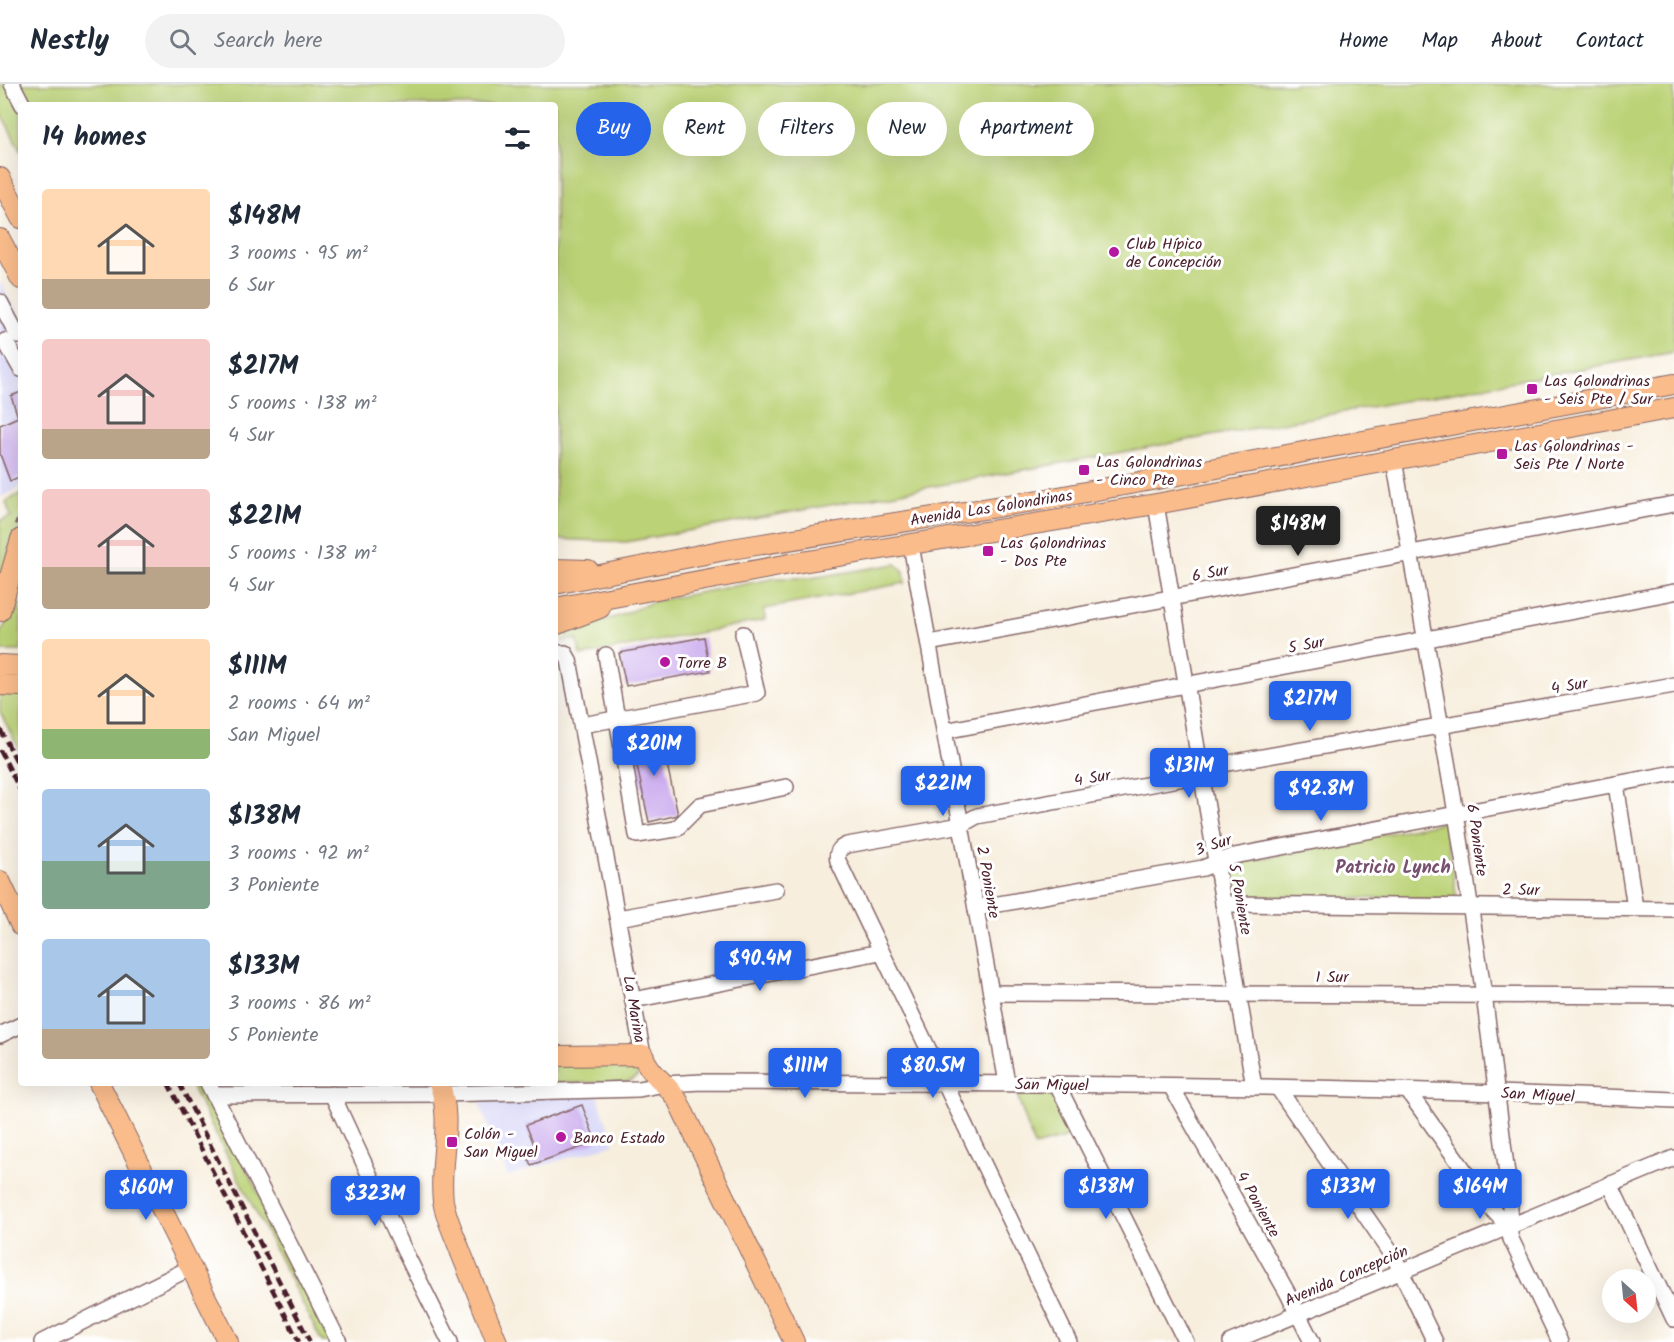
<!DOCTYPE html>
<html lang="en">
<head>
<meta charset="utf-8">
<style>
	body { margin:0; font-family:Kalam,sans-serif; background:#f2f2f3; color:#1f2937; height:100vh; display:flex; flex-direction:column; font-size:22px; white-space:nowrap }
	* { box-sizing:border-box; margin:0 }
	p { font-size:20px; color:#747a83 }
	.icon { flex:none; width:33px; height:33px; fill:none; stroke:currentColor; stroke-width:2; stroke-linecap:round; stroke-linejoin:round }
	.map { position:relative; flex:1; overflow:hidden }
	.side { position:absolute; left:18px; top:18px; width:540px; height:984px; display:flex; flex-direction:column; background:#fff; border-radius:6px; box-shadow:0 6px 24px #0002 }
	.side>* { flex:none }
	.top-card { position:absolute; left:576px; top:18px; width:570px; height:54px; display:flex; gap:12px }
	.needle { width:39px; rotate:153deg }
	.controls { position:absolute; left:1602px; top:1185px; display:grid; gap:12px }
	.controls a { display:grid; place-items:center; width:54px; height:54px; border-radius:50%; background:#fff; box-shadow:0 6px 24px #0002; font-size:30px }
	.price { position:absolute; translate:-50% -51px; padding:0 14px; border-radius:6px; background:#2563eb; color:#fff; font-size:20px; line-height:39px; filter:drop-shadow(0 2px 3px #0008) }
	.price::after { content:''; position:absolute; left:50%; top:36px; width:18px; height:14px; margin-left:-9px; background:inherit; clip-path:polygon(0 0,100% 0,50% 100%) }
	.price.active { background:#222; color:#fff }
	ul { padding:0; list-style:none }
	li { display:flex; align-items:center; gap:18px; height:150px; padding:0 24px }
	li span { display:grid; place-items:center; flex:none; width:168px; height:120px; border-radius:6px; color:#555 }
	li>.icon { margin-inline-start:auto }
	span .icon { width:72px; height:72px; fill:#fffc; stroke-width:1 }
	li b { font-size:26px }
	h2 { display:flex; justify-content:space-between; align-items:center; height:72px; padding:0 24px; font-size:26px }
	.pill { padding:0 21px; border-radius:27px; background:#fff; box-shadow:0 6px 24px #0002; font-size:21px; line-height:54px }
	.pill.active { background:#2563eb; color:#fff }
	header { display:flex; align-items:center; gap:36px; box-sizing:border-box; height:84px; padding:0 30px; background:#fff; border-bottom:2px solid #e0e1e3 }
	header strong { font-size:28px }
	nav { display:flex; gap:33px; margin-inline-start:auto; font-size:21px }
	.search { width:420px; height:54px; background:#f2f2f3; display:flex; align-items:center; gap:15px; box-sizing:border-box; padding:0 21px; border-radius:33px; color:#747a83; font-size:22px }
	.map>svg:first-child { display:block }
</style>
</head>
<body>
<header>
<strong>Nestly</strong>
<div class="search"><svg class="icon" aria-label="search" viewBox="0 0 24 24"><circle cx="10" cy="10" r="6"/><path d="M15 15l6 6"/></svg>Search here</div>
<nav><a>Home</a><a>Map</a><a>About</a><a>Contact</a></nav>
</header>
<div class="map">
<svg width="1674" height="1258" viewBox="0 0 1674 1258">
	<rect width="100%" height="100%" fill="#fff"/>
	<filter id="ink" filterUnits="userSpaceOnUse"><feTurbulence type="fractalNoise" baseFrequency=".0167" numOctaves="2"/><feDisplacementMap in="SourceGraphic" scale="12" xChannelSelector="R" yChannelSelector="G"/><feConvolveMatrix kernelMatrix="1 2 1 2 8 2 1 2 1" color-interpolation-filters="sRGB"/></filter>
	<filter id="wash" filterUnits="userSpaceOnUse"><feTurbulence type="fractalNoise" baseFrequency=".008" numOctaves="4" result="noise"/><feDisplacementMap in="SourceGraphic" scale="24" xChannelSelector="R" yChannelSelector="G"/><feGaussianBlur stdDeviation="1.35" result="paint"/><feColorMatrix in="noise" values="0 0 0 0 0 0 0 0 0 0 0 0 0 0 0 0 0 1.4 0 .05"/><feComposite in="paint" operator="in"/></filter>
	<g filter="url(#wash)">
		<rect width="100%" height="100%" fill="#f7eedd"/>
		<g fill="#d8d7f8">
			<path d="M0,197L21,237V403L0,413Z"/>
			<path d="M597,1011L614,1060L508,1092L479,1018L488,1012Z"/>
		</g>
		<g fill="#bbd276" stroke="#827850" stroke-width="1.5">
			<path d="M0,0H1674V268L626,458L555,455V21H21V68L0,27Z"/>
			<path d="M21,409V443L10,459L0,506V437L11,432L6,418Z"/>
			<path d="M896,480L904,487L905,499L764,525L765,536L581,572L577,555L555,559V550L619,532L655,517L777,494H811Z"/>
			<path d="M17,509L21,530V567H0V550L11,529Z"/>
			<path d="M0,609H21V669L0,628Z"/>
			<path d="M1445,738L1457,816L1234,812L1229,781Z"/>
			<path d="M555,979H630L636,981L638,992L633,996L625,998L466,1001L465,999H555Z"/>
			<path d="M190,999H203L333,1258H322Z"/>
			<path d="M1052,1009L1059,1016L1075,1051L1034,1062L1017,1010Z"/>
		</g>
		<g id="blocks">
			<g fill="#cbabee">
				<path d="M21,308V392L10,397L0,370V341L18,333L11,312Z"/>
				<path d="M704,553L710,587L626,602L619,569Z"/>
				<path d="M660,648L678,731L649,738L631,654Z"/>
				<path d="M582,1021L596,1058L531,1081L526,1069L536,1065L526,1041Z"/>
			</g>
		</g>
	</g>
	<g filter="url(#ink)">
		<use href="#blocks" fill-opacity="0" stroke="#876769" stroke-width="1.5"/>
		<g fill="none" stroke-linecap="round" stroke-linejoin="round">
			<defs>
				<g id="minor">
					<path d="M12,0L23,21"/>
					<path d="M0,218L18,252"/>
					<path d="M5,257L21,285"/>
					<path d="M1394,376L1456,729L1484,911L1510,1113C1511,1128 1507,1141 1511,1155L1560,1258"/>
					<path d="M1156,420L1254,1003"/>
					<path d="M911,461L1007,999"/>
					<path d="M929,559L1674,420"/>
					<path d="M555,569H565L569,576L643,971"/>
					<path d="M606,571L637,751L676,745L700,721L786,703"/>
					<path d="M582,641L757,609L743,550"/>
					<path d="M944,647L1674,508"/>
					<path d="M1616,700L1635,824"/>
					<path d="M1223,820L1674,825"/>
					<path d="M976,824L1203,784L1234,772L1674,689"/>
					<path d="M618,834L776,806"/>
					<path d="M991,909L1674,912"/>
					<path d="M633,916L880,868"/>
					<path d="M0,951L21,941"/>
					<path d="M208,999L339,1258"/>
					<path d="M1057,1000L1186,1258"/>
					<path d="M1171,1002L1287,1208L1312,1258"/>
					<path d="M1278,1004L1394,1173L1435,1258"/>
					<path d="M1407,1006L1492,1125L1508,1142"/>
					<path d="M332,1010L405,1168L450,1258"/>
					<path d="M214,1011L443,1010L639,1005L665,1000L702,998C1026,999 1350,1001 1674,1016"/>
					<path d="M1610,1100L1674,1235"/>
					<path d="M42,1258L190,1184"/>
					<path d="M1069,1258L838,777C836,769 839,764 847,761L961,741L977,732L1184,694L1217,681L1674,601"/>
					<path d="M1231,1258L1674,1074"/>
				</g>
				<g id="major">
					<path d="M0,94L21,134"/>
					<path d="M0,155L21,195"/>
					<path d="M555,485L588,486"/>
					<path d="M555,500L725,466L1053,414L1674,300"/>
					<path d="M555,524L790,480L1156,420L1674,324"/>
					<path d="M0,527L21,455"/>
					<path d="M555,541L600,524"/>
					<path d="M0,581L21,582"/>
					<path d="M0,601L21,602"/>
					<path d="M0,797L21,842"/>
					<path d="M555,972L643,971C649,990 668,1000 678,1017L794,1258"/>
					<path d="M99,999L228,1258"/>
					<path d="M439,999C454,1037 438,1078 443,1117C446,1135 455,1152 461,1169C473,1198 485,1228 497,1258"/>
				</g>
			</defs>
			<use href="#minor" stroke="#876769" stroke-width="18"/>
			<use href="#major" stroke="#876769" stroke-width="22"/>
			<path stroke="#876769" stroke-width="3" stroke-dasharray="4.5 4.5" stroke-linecap="butt" d="M15,440L21,432"/>
			<use href="#minor" stroke="#fff" stroke-width="15"/>
			<use href="#major" stroke="#fabc8b" stroke-width="20"/>
			<g stroke="#4a1f2b" stroke-width="4.5" stroke-dasharray="9 4.5" stroke-linecap="butt">
				<path d="M0,645L21,686"/>
				<path d="M0,666L21,708"/>
				<path d="M168,999L299,1258"/>
				<path d="M179,999L310,1258"/>
			</g>
		</g>
	</g>
	<g fill="#b5179e" stroke="#fff" stroke-width="2">
		<circle cx="1114" cy="168" r="6"/>
		<rect x="1526" y="299" width="12" height="12" rx="3"/>
		<rect x="1496" y="364" width="12" height="12" rx="3"/>
		<rect x="1078" y="380" width="12" height="12" rx="3"/>
		<rect x="982" y="461" width="12" height="12" rx="3"/>
		<circle cx="665" cy="578" r="6"/>
		<circle cx="561" cy="1053" r="6"/>
		<rect x="446" y="1052" width="12" height="12" rx="3"/>
	</g>
	<g text-anchor="middle" stroke-width="6" stroke-linejoin="round" paint-order="stroke">
		<g font-size="16" fill="#4a1f2b" stroke="#fff" text-anchor="start">
			<text x="1126" y="165">Club Hípico<tspan x="1126" dy="18">de Concepción</tspan></text>
			<text x="1544" y="302">Las Golondrinas<tspan x="1544" dy="18">- Seis Pte / Sur</tspan></text>
			<text x="1514" y="367">Las Golondrinas -<tspan x="1514" dy="18">Seis Pte / Norte</tspan></text>
			<text x="1096" y="383">Las Golondrinas<tspan x="1096" dy="18">- Cinco Pte</tspan></text>
			<text x="1000" y="464">Las Golondrinas<tspan x="1000" dy="18">- Dos Pte</tspan></text>
			<text x="677" y="584">Torre B</text>
			<text x="464" y="1055">Colón -<tspan x="464" dy="18">San Miguel</tspan></text>
			<text x="573" y="1059">Banco Estado</text>
		</g>
		<g font-size="16" fill="#4a1f2b" stroke="#fff">
			<text transform="translate(991 423) rotate(-9)" y="6">Avenida Las Golondrinas</text>
			<text transform="translate(1210 488) rotate(-11)" y="6">6 Sur</text>
			<text transform="translate(1306 560) rotate(-11)" y="6">5 Sur</text>
			<text transform="translate(1569 601) rotate(-10)" y="6">4 Sur</text>
			<text transform="translate(1092 693) rotate(-10)" y="6">4 Sur</text>
			<text transform="translate(1478 756) rotate(82)" y="6">6 Poniente</text>
			<text transform="translate(1213 760) rotate(-18)" y="6">3 Sur</text>
			<text transform="translate(989 798) rotate(80)" y="6">2 Poniente</text>
			<text transform="translate(1521 805) rotate(1)" y="6">2 Sur</text>
			<text transform="translate(1241 815) rotate(80)" y="6">5 Poniente</text>
			<text x="1332" y="898">1 Sur</text>
			<text transform="translate(635 925) rotate(80)" y="6">La Marina</text>
			<text transform="translate(1052 1000) rotate(1)" y="6">San Miguel</text>
			<text transform="translate(1538 1010) rotate(3)" y="6">San Miguel</text>
			<text transform="translate(1259 1120) rotate(61)" y="6">4 Poniente</text>
			<text transform="translate(1346 1191) rotate(-23)" y="6">Avenida Concepción</text>
		</g>
		<g font-size="18" font-weight="bold" fill="#77506f" stroke="#fff">
			<text x="1393" y="789">Patricio Lynch</text>
		</g>
	</g>
</svg>
<div class="controls">
<a><svg class="needle" viewBox="-14 -14 28 28"><path d="M0-13l5 13h-10z" fill="#e53935"/><path d="M0 13l5-13h-10z" fill="#747a83"/></svg></a>
</div>
<b class="price active" style="left:1298px;top:473px">$148M</b>
<b class="price" style="left:1310px;top:648px">$217M</b>
<b class="price" style="left:654px;top:693px">$201M</b>
<b class="price" style="left:1189px;top:715px">$131M</b>
<b class="price" style="left:943px;top:733px">$221M</b>
<b class="price" style="left:1321px;top:738px">$92.8M</b>
<b class="price" style="left:760px;top:908px">$90.4M</b>
<b class="price" style="left:805px;top:1015px">$111M</b>
<b class="price" style="left:933px;top:1015px">$80.5M</b>
<b class="price" style="left:1106px;top:1136px">$138M</b>
<b class="price" style="left:1348px;top:1136px">$133M</b>
<b class="price" style="left:1480px;top:1136px">$164M</b>
<b class="price" style="left:146px;top:1137px">$160M</b>
<b class="price" style="left:375px;top:1143px">$323M</b>
<div class="top-card">
<a class="pill active">Buy</a>
<a class="pill">Rent</a>
<a class="pill">Filters</a>
<a class="pill">New</a>
<a class="pill">Apartment</a>
</div>
<section class="side">
<h2>14 homes<svg class="icon" aria-label="filters" viewBox="0 0 24 24"><path d="M4 7h16M4 17h16"/><circle cx="9" cy="7" r="2"/><circle cx="15" cy="17" r="2"/></svg></h2>
<ul>
<li><span style="background:linear-gradient(#ffd9b3 75%,#b9a48a 0)"><svg class="icon" aria-label="home" viewBox="0 0 24 24"><path d="M3 11l9-7 9 7M6 9v11h12V9"/></svg></span><div><b>$148M</b><p>3 rooms · 95 m²</p><p>6 Sur</p></div></li>
<li><span style="background:linear-gradient(#f6c9c9 75%,#b9a48a 0)"><svg class="icon" aria-label="home" viewBox="0 0 24 24"><path d="M3 11l9-7 9 7M6 9v11h12V9"/></svg></span><div><b>$217M</b><p>5 rooms · 138 m²</p><p>4 Sur</p></div></li>
<li><span style="background:linear-gradient(#f6c9c9 65%,#b9a48a 0)"><svg class="icon" aria-label="home" viewBox="0 0 24 24"><path d="M3 11l9-7 9 7M6 9v11h12V9"/></svg></span><div><b>$221M</b><p>5 rooms · 138 m²</p><p>4 Sur</p></div></li>
<li><span style="background:linear-gradient(#ffd9b3 75%,#8fb573 0)"><svg class="icon" aria-label="home" viewBox="0 0 24 24"><path d="M3 11l9-7 9 7M6 9v11h12V9"/></svg></span><div><b>$111M</b><p>2 rooms · 64 m²</p><p>San Miguel</p></div></li>
<li><span style="background:linear-gradient(#a9c7e8 60%,#7fa58c 0)"><svg class="icon" aria-label="home" viewBox="0 0 24 24"><path d="M3 11l9-7 9 7M6 9v11h12V9"/></svg></span><div><b>$138M</b><p>3 rooms · 92 m²</p><p>3 Poniente</p></div></li>
<li><span style="background:linear-gradient(#a9c7e8 75%,#b9a48a 0)"><svg class="icon" aria-label="home" viewBox="0 0 24 24"><path d="M3 11l9-7 9 7M6 9v11h12V9"/></svg></span><div><b>$133M</b><p>3 rooms · 86 m²</p><p>5 Poniente</p></div></li>
</ul>
</section>
</div>
</body>
</html>
